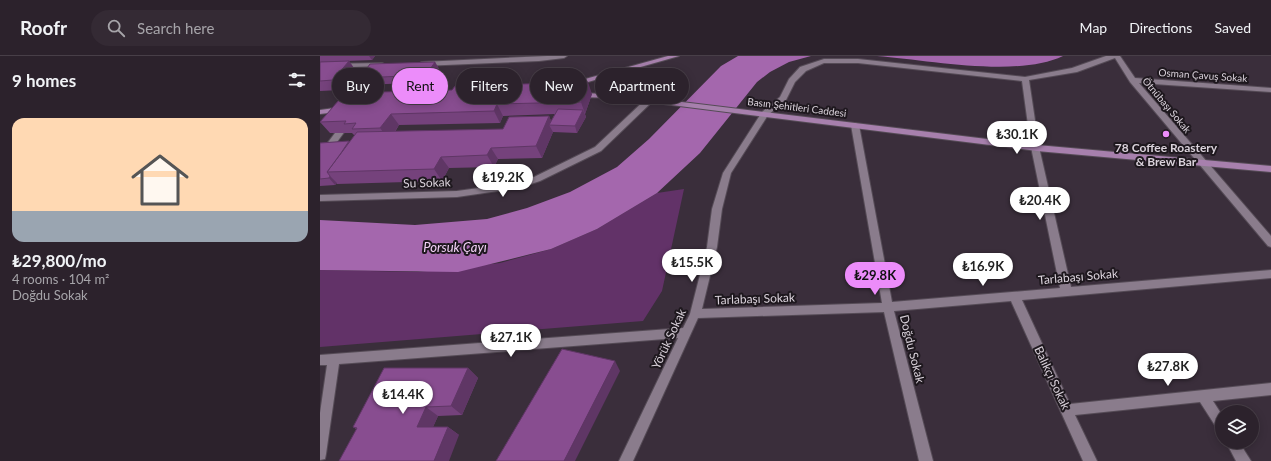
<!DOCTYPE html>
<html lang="en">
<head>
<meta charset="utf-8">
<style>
	body { margin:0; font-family:Lato,sans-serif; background:#342a34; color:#f1f3f6; height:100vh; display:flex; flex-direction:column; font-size:15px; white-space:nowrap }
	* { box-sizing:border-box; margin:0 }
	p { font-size:13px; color:#a6a4a9 }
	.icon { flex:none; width:22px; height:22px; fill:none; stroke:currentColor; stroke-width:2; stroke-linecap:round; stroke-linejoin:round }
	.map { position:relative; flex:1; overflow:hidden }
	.sheet { display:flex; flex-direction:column; background:#2c222c; width:320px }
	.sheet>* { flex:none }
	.banner { position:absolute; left:12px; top:12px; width:380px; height:36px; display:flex; gap:8px }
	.fabs { position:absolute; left:895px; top:349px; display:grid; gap:8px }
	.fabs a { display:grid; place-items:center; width:44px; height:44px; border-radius:50%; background:#2c222c; box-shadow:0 2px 10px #0003,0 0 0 1px #483f48; font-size:20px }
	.price { position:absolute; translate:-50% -34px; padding:0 9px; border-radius:14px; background:#fff; color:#222; font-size:13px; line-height:26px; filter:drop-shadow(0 1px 2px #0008) }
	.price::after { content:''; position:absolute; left:50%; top:24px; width:12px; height:9px; margin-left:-6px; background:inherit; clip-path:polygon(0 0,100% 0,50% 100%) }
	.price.current { background:#ec8cfa; color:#111 }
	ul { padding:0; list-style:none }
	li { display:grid; align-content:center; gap:8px; height:212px; padding:0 12px }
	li+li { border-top:1px solid #483f48 }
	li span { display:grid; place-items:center; height:124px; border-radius:12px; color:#555 }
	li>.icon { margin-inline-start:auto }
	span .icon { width:72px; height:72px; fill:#fffc; stroke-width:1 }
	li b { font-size:17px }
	h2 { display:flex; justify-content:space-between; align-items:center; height:48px; padding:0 12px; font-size:17px }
	.pill { padding:0 14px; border-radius:18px; background:#2c222c; box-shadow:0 2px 10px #0003,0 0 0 1px #483f48; font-size:14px; line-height:36px }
	.pill.current { background:#ec8cfa; color:#111 }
	header { display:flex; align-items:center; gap:24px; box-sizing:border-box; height:56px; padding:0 20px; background:#2c222c; border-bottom:1px solid #483f48 }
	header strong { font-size:19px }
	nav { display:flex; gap:22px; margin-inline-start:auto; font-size:14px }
	.search { width:280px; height:36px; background:#342a34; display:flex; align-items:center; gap:10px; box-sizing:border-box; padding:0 14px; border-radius:22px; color:#a6a4a9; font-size:15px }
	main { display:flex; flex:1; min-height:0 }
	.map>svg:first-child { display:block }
</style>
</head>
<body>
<header>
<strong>Roofr</strong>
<div class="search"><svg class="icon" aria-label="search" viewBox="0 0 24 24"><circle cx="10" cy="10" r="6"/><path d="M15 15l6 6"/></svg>Search here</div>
<nav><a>Map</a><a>Directions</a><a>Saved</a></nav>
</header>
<main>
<section class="sheet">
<h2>9 homes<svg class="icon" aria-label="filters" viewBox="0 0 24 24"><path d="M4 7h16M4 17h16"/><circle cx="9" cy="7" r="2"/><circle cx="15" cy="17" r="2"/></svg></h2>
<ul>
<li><span style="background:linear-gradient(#ffd9b3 75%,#9aa5b1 0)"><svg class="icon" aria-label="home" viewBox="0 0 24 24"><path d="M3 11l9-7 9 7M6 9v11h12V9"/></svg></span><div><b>₺29,800/mo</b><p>4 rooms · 104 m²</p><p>Doğdu Sokak</p></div></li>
</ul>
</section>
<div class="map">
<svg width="951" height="405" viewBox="0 0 951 405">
	<rect width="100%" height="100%" fill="#3a2e3b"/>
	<path fill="#623268" d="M364,133L342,235L323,265L0,291V214L98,216L180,207L231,193L277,173L337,137Z"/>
	<g fill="#a467ad">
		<path d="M418,0H491L469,6L450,16L437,26L380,97L337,137L277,173L231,193L138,216L0,214V164L95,169L167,163L207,152L250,136L297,111L329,83L401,10Z"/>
		<path d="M557,0H743C696,22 609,4 557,0Z"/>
	</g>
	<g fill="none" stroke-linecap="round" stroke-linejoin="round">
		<defs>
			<g id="minor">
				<path d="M227,0H247L244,2L219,5L102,10L98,8L102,6Z"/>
				<path d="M786,0H800L815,22L951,32V36L819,27L951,180V191L948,190L810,26L795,2L757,16L709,24L719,91L751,231L951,214V222L702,244L750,348L951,327V339L893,345L902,359V376L898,374L880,346L755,359L777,405H763L691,245L574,255L613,405H599L564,256L378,262L313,405H299L358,282L19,308L6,398L5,403L0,404V357L7,309H0V299L363,272L370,258L387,191L392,153L403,117L442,56L460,41L469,23L480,11L504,3H538L705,21L752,12ZM504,7H538L702,25L711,91L740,232L572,246L539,69L535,67L531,69L562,247L382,253L397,191L402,153L411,117L448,59L466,44L475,26L486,15Z"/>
				<path d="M62,7L66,9L64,10L0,12V8Z"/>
				<path d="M327,42H333L334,44L281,95L220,125L199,132L137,141L0,145V139L137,135L195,127L214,121L275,91Z"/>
				<path d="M24,65H30L31,67L3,105L0,106V97Z"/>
				<path d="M906,386H919L931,405H916Z"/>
			</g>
			<g id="major">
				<path d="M348,0H359L247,32H241L240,30Z"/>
				<path d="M254,37L296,38L717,89L951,110V116L717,95L296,42L257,41H254Z"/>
				<path d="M22,51H25V55L0,58V54Z"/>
			</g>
		</defs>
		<use href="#minor" stroke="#554b56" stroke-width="2"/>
		<use href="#major" stroke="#554b56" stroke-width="2"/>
		<use href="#minor" fill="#8a7c8c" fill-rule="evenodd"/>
		<use href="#major" fill="#a780ad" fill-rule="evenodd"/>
	</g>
	<g fill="#75427c" fill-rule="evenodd">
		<path d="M0,0H55L52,4L0,6Z"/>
		<path d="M29,5L36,15L21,34L0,35V6Z"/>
		<path d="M115,6L119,13L111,26L45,29L40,22Z"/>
		<path d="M25,37L272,38L265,58L266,61L257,77L233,76L222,102L178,103L174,111L129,112L122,125L17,128V127L15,129L0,130V87L29,85L30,86L35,79H34L32,77H10L0,66ZM235,58L231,65L229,60L183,73L75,76L79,69L180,67L183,60Z"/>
		<path d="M148,312L158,322L142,359L118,360L113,371H128L139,379L36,373L33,371Z"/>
	</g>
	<g fill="#5f3665">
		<path d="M49,0H55L52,4Z"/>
		<path d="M29,5L36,15L21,34L13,24Z"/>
		<path d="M115,6L119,13L111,26L106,19Z"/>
		<path d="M268,26L272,38L265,58L261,46Z"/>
		<path d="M177,48L183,60L180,67L174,55Z"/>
		<path d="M263,54L266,61L257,77L255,70Z"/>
		<path d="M71,58L79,69L69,84L60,72Z"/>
		<path d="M229,60L233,69H229L233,76L222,102L216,90Z"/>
		<path d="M171,92L178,103L174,111L167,99Z"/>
		<path d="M121,101L129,112L122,125L114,113Z"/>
		<path d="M10,120L17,127L15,129L9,122Z"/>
		<path d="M295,305L300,315L255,405H244Z"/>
		<path d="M148,312L158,322L142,359L131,350Z"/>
		<path d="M106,351L118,360L109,380L97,371Z"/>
		<path d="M128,371L139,379L129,405H114Z"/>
	</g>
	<g fill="#884d90" stroke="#5f3665">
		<path d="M29,5L13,24L0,25V6Z"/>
		<path d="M115,6L106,19L40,22L50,8Z"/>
		<path d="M268,26L261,46L177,48L174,55L71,58L60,72L32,73L36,67L24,68L26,65L0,66L25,37L132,34L135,30Z"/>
		<path d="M238,53L263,54L255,70L229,69Z"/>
		<path d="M229,60L216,90L171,92L167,99L121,101L114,113L7,116L37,76L183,73L189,61Z"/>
		<path d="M29,85L21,97L7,116L10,120L9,122L0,123V87Z"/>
		<path d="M242,293L295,305L244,405H176Z"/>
		<path d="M64,312H148L131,350L106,351L97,371H128L114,405H19L37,372L33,371Z"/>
	</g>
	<circle fill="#ec8cfa" stroke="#1e181e" stroke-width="1.5" cx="846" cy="78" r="4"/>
	<g text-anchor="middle" stroke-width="4" stroke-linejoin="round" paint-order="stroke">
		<g font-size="10" fill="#dad2db" stroke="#1e181e">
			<text transform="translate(883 19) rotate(4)" y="4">Osman Çavuş Sokak</text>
			<text transform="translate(847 49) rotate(50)" y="4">Ötnübaşı Sokak</text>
			<text transform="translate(477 51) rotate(7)" y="4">Basın Şehitleri Caddesi</text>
		</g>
		<g font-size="12" font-weight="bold" fill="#dad2db" stroke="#1e181e">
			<text x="846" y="96">78 Coffee Roastery<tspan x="846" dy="14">&amp; Brew Bar</tspan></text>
		</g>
		<g font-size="12" fill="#dad2db" stroke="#1e181e">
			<text transform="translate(107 127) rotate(-2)" y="4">Su Sokak</text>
			<text transform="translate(758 221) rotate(-5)" y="4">Tarlabaşı Sokak</text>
			<text transform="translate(435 243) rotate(-2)" y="4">Tarlabaşı Sokak</text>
			<text transform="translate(349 283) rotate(-65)" y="4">Yörük Sokak</text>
			<text transform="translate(592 293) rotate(76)" y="4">Doğdu Sokak</text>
			<text transform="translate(732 322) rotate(65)" y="4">Balıkçı Sokak</text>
		</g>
		<g font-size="13" font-style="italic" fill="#f2d1f6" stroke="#1e181e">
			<text x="135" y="196">Porsuk Çayı</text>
		</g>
	</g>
</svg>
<div class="fabs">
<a><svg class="icon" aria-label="layers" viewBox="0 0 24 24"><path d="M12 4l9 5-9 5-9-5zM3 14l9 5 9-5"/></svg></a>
</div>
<b class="price" style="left:697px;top:99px">₺30.1K</b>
<b class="price" style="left:183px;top:142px">₺19.2K</b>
<b class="price" style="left:720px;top:165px">₺20.4K</b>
<b class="price" style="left:372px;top:227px">₺15.5K</b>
<b class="price" style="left:663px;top:231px">₺16.9K</b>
<b class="price current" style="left:555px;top:240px">₺29.8K</b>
<b class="price" style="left:191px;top:302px">₺27.1K</b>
<b class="price" style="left:848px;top:331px">₺27.8K</b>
<b class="price" style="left:83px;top:359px">₺14.4K</b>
<div class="banner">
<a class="pill">Buy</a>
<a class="pill current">Rent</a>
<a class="pill">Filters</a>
<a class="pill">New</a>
<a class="pill">Apartment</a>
</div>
</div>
</main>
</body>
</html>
